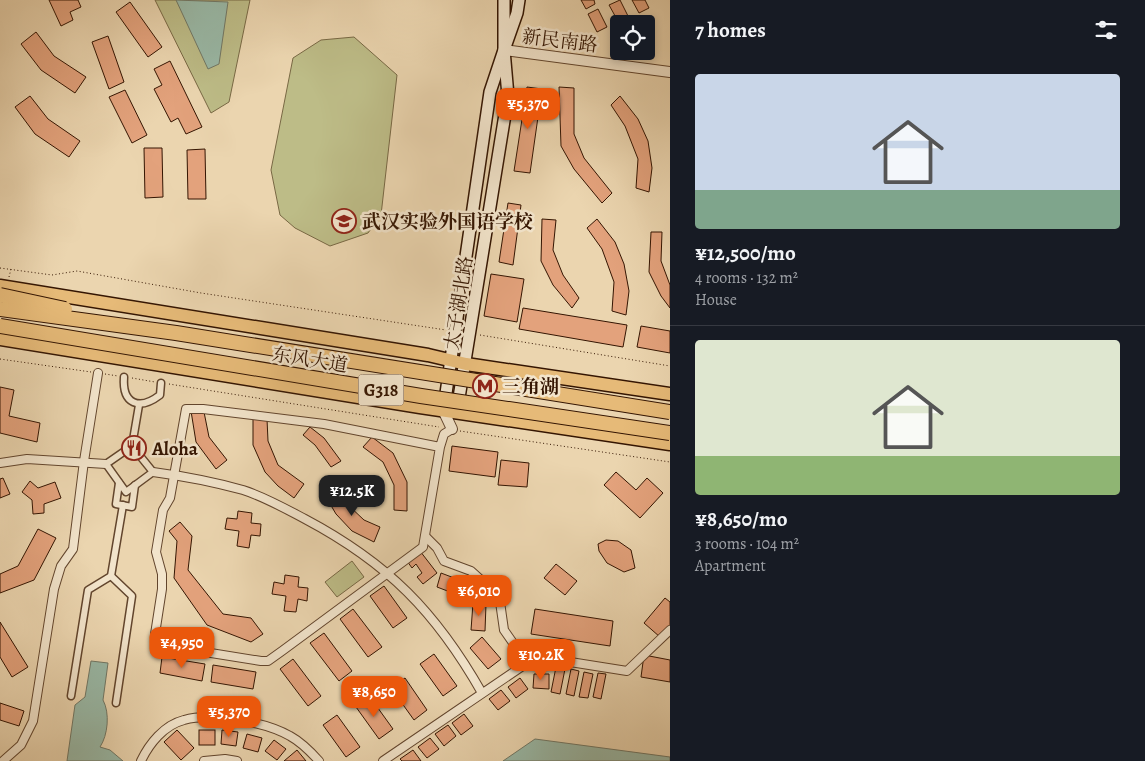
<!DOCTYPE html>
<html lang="en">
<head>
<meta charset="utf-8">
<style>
	body { margin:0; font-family:Alegreya,"Noto Serif SC",serif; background:#242831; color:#f1f3f6; height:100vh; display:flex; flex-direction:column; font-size:19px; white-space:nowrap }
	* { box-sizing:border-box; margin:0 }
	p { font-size:16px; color:#9ea1a6 }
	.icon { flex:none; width:28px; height:28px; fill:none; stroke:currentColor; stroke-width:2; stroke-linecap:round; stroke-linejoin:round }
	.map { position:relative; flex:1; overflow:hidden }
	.side { display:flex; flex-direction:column; background:#171b24; width:475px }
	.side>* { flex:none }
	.tools { position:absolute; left:610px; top:15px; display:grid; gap:10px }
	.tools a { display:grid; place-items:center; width:45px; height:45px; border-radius:5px; background:#171b24; box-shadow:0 2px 8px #0003; font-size:25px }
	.price { position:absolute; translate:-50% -42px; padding:0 11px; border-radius:10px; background:#ea580c; color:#fff; font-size:16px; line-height:32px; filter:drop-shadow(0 1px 2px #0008) }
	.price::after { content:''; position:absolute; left:50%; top:30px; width:15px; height:11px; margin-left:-8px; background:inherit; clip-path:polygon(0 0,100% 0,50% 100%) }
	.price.selected { background:#222; color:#fff }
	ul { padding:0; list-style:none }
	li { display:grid; align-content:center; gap:10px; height:265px; padding:0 25px }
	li+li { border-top:1px solid #363941 }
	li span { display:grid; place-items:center; height:155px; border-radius:5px; color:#555 }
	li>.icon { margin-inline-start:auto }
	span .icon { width:90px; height:90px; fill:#fffc; stroke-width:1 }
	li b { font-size:21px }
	h2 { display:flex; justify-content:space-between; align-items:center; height:60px; padding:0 25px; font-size:21px }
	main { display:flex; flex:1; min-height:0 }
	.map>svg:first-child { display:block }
</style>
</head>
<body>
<main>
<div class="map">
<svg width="670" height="761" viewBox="0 0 670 761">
	<rect width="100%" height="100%" fill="#ebd5af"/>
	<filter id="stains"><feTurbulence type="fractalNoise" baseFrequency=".004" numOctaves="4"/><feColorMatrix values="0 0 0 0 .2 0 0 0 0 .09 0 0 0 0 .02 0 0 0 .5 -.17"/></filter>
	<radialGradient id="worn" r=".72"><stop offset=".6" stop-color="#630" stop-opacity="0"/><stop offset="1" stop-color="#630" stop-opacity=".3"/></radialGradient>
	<g fill="#bdbc87" stroke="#786844">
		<path d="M155,0H250L229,102L211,113Z"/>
		<path d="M354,37L397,75L381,215L368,233L330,246L295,228L280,215L271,170L293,58L321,40Z"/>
		<path d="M352,561L364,577L337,597L325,582Z"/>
	</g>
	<g fill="#99b9a7" stroke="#717765">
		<path d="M176,0L228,2L219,64L208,69Z"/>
		<path d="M91,661L108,663L103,700C110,713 108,735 100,747L110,750L123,761H67L75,705L85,697Z"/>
		<path d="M535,739L670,757V761H503Z"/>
	</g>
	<g fill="#e3a27c" stroke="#341502">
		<path d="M49,0H78L81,7L70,12L73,20L61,26Z"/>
		<path d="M581,0H594L595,4L586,9Z"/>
		<path d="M620,0L629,18L619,23L609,5Z"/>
		<path d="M632,0H645L649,8L639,13Z"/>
		<path d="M130,2L162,47L148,57L116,12Z"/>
		<path d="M598,9L607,27L597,32L588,14Z"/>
		<path d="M36,32L54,56L86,77L75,93L41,70L21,44Z"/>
		<path d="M108,36L124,82L109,89L92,42Z"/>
		<path d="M170,61L202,127L186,134L178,118L171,122L154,89L162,85L154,69Z"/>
		<path d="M527,87L542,89L530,173L514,171Z"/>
		<path d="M559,87L574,88V134L584,158L612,193L602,203L574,169L561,146Z"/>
		<path d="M125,90L147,135L132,143L109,97Z"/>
		<path d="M30,96L48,119L80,141L69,157L35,134L15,107Z"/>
		<path d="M620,96L638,119L648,141L652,168L649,192L636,188L638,159L625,126L611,105Z"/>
		<path d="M144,148H162L163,197L145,198Z"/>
		<path d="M205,149L206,199H188L187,150Z"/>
		<path d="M508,203L521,205L513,265L499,262Z"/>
		<path d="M542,219L556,220L553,250L563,275L579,298L572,308L553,285L541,261Z"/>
		<path d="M597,219L615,242L624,264L629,291L626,315L612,311L614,282L602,249L587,228Z"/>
		<path d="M651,232H662L661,261L670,285V308L661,296L649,272Z"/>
		<path d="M491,274L524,279L517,322L484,316Z"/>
		<path d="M523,308L627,325L623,347L519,329Z"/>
		<path d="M641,326L670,331V353L637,347Z"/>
		<path d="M0,387L14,390L9,416L40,423L37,442L0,433Z"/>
		<path d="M191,411L204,412L209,437L227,460L216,469L196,442Z"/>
		<path d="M253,417L267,419L268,441L278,465L304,484L294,498L278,486L265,472L253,445Z"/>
		<path d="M310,427L324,438L341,461L331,467L315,445L303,435Z"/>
		<path d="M372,437L393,453L407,482V511L394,510V485L383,462L363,447Z"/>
		<path d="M452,446L498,452L495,477L449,471Z"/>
		<path d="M501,460L529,463L527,487L498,485Z"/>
		<path d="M616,472L636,490L647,478L663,493L640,518L604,485Z"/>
		<path d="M3,478L10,494L0,498V479Z"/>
		<path d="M30,481L38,488L55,482L61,498L44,504V513L33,514L32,500L22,492Z"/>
		<path d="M340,490L347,504L364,520L380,527L374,542L352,531L336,514L326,497Z"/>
		<path d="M238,511L252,513L251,523L261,524L260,536L251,535L249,548L237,546L239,531L225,529L227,518L237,519Z"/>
		<path d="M180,522L192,536L188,570L223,614L251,618L263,634L251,642L207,625L174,578L177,541L169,531Z"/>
		<path d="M38,529L56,538L34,580L0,593V574L18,566Z"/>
		<path d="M606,540L618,541L631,550L635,568L624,572L607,563L599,551L598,544Z"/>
		<path d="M420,551L437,573L423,584L417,577L422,573L416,564L412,568L407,561Z"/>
		<path d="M556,564L577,581L565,595L544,578Z"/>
		<path d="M441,573L470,584L466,598L437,587Z"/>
		<path d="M285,575L299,577L298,587L308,588L307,601L298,599L296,612L284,611L286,596L272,594L274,582L284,584Z"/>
		<path d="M384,586L407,618L393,628L370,596Z"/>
		<path d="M665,598L670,602V625L660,637L644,623Z"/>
		<path d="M473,603L486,604L485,631L471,630Z"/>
		<path d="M353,609L382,647L368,657L340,619Z"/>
		<path d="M535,609L613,621L610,646L531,634Z"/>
		<path d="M0,622L28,667L12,677L0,657Z"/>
		<path d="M324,633L352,671L339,681L310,643Z"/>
		<path d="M482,637L501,659L488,669L470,648Z"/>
		<path d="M434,654L457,686L443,696L420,664Z"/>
		<path d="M644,655L670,660V682L641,677Z"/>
		<path d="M162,657L205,664L202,681L160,673Z"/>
		<path d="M293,659L321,696L308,706L280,669Z"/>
		<path d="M213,665L256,672L253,689L211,682Z"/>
		<path d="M556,667L565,669L560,694L551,692Z"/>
		<path d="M571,669L579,671L574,696L566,694Z"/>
		<path d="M584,672L593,674L588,698L579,697Z"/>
		<path d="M598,673L606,674L601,699L593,697Z"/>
		<path d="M534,674H549V689L533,688Z"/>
		<path d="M405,678L427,710L414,720L391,688Z"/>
		<path d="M520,678L528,689L516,698L508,687Z"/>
		<path d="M501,690L510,701L498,710L489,699Z"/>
		<path d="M370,697L393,729L379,739L356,707Z"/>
		<path d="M0,703L24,711L19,726L0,720Z"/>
		<path d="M464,714L473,726L461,735L452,723Z"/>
		<path d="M337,715L360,747L346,757L323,725Z"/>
		<path d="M448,725L456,736L444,746L435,734Z"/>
		<path d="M177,730L194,748L181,760L164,742Z"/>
		<rect x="199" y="730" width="16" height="15"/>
		<path d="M222,730L238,732L236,746L221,744Z"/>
		<path d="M247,734L262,738L258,752L243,748Z"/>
		<path d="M430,738L439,749L427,758L418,747Z"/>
		<path d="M274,740L286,749L277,760L265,751Z"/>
		<path d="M297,750L306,761H284Z"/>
		<path d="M413,750L421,761H402L400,759Z"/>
	</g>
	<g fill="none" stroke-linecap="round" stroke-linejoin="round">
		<defs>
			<g id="pedestrian">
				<path d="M124,377C122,404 139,411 160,395L161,383"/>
				<path d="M132,446L153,472L126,492L106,464L132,446L139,405"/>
				<path d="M119,483L116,504L132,507L135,485"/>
				<path d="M111,576L132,596L116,703"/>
				<path d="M71,696L88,590L111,576L123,505"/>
			</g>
			<g id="minor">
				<path d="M440,447L324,424L203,409H186L170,498L163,510L156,552L162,574V589L155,634L156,641L161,645L261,661H268L282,651L423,547L440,447L444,434L452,429"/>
				<path d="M0,463L27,459L106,464"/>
				<path d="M153,472C183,476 214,482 243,490C265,497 286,509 305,519C388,563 436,612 482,693"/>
				<path d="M426,537L437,548L444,561L471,571L491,589L500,602L504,630L527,663"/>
				<path d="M3,761L21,745L33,721L54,589L61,566L73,549L84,461L98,373"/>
				<path d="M141,761C149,744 164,725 184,720C211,712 266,722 290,736C301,742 310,751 319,761"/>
				<path d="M204,761L225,759L237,761"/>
				<path d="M383,761L527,663L545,658L627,671L670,630"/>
			</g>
			<g id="tertiary">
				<path d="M504,50L670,72"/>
				<path d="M443,410L452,429"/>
			</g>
			<g id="secondary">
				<path d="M444,407L490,92L504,50V0"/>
				<path d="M457,410L508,96L504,50L517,13L519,0"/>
			</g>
			<g id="primary">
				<path d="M0,286L428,355L466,364L670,394"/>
				<path d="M0,339L420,407L670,444"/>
			</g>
		</defs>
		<use href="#pedestrian" stroke="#62452d" stroke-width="9"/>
		<use href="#minor" stroke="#62452d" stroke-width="10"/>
		<use href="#tertiary" stroke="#62452d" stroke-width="12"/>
		<use href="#secondary" stroke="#341502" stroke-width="14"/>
		<use href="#primary" stroke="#341502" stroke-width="15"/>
		<g stroke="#341502" stroke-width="1" stroke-dasharray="1 2.5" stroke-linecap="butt">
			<path d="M0,268L52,275L77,271L201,293L446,330"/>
			<path d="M9,277L11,269"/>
			<path d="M480,335L670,366"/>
			<path d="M0,359L91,372"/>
			<path d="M105,374L118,376"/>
			<path d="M132,378L155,382"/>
			<path d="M169,384L439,427"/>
			<path d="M460,431L670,462"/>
		</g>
		<use href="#pedestrian" stroke="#f2e4cb" stroke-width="6"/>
		<use href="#minor" stroke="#f2e4cb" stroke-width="8"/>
		<use href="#tertiary" stroke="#f2e4cb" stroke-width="10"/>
		<use href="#secondary" stroke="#f2e4cb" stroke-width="11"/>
		<use href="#primary" stroke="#e6ba78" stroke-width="12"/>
		<defs>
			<g id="trunk-bridge">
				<path d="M0,295L65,309"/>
				<path d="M0,309L176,333L670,412"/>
				<path d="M0,326L421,396L670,433"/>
			</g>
		</defs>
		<use href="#trunk-bridge" stroke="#341502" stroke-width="16" stroke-linecap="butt"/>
		<use href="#trunk-bridge" stroke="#e6ba78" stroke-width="14"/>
	</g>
	<defs>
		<symbol id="school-ring" viewBox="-11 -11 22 22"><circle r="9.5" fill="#f2e4cb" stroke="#8f2418" stroke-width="1.5"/><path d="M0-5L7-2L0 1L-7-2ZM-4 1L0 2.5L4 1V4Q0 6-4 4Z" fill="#8f2418"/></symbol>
		<symbol id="metro-ring" viewBox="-11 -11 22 22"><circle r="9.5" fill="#f2e4cb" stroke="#8f2418" stroke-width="1.5"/><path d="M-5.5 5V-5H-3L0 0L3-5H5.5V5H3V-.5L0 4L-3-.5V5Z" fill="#8f2418"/></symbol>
		<symbol id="restaurant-ring" viewBox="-11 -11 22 22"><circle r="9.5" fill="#f2e4cb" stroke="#8f2418" stroke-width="1.5"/><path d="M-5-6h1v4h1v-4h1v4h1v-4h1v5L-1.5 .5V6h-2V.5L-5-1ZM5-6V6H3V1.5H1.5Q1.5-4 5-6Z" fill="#8f2418"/></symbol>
	</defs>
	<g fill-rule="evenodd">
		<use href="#school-ring" x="330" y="207" width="28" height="28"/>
		<use href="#metro-ring" x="471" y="372" width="28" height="28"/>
		<use href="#restaurant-ring" x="120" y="434" width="28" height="28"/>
	</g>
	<g text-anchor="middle" stroke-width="5" stroke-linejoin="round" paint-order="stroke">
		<rect fill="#f2e4cb" stroke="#6d533e" stroke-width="1" x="358.5" y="374.5" width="45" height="31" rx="4"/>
		<g font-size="18" font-weight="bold" fill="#341502">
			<text x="381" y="396">G318</text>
		</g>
		<g font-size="19" fill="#341502" stroke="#f2e4cb">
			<text transform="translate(560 40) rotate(7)" y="7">新民南路</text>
			<text transform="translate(458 303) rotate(-81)" y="7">太子湖北路</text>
			<text transform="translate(310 359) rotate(9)" y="7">东风大道</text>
		</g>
		<g font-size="19" font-weight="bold" fill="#341502" stroke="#f2e4cb" text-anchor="start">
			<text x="362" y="228">武汉实验外国语学校</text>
			<text x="502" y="393">三角湖</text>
			<text x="152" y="455">Aloha</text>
		</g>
	</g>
	<rect width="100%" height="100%" filter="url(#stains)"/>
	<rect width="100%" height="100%" fill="url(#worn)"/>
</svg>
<div class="tools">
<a><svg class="icon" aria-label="locate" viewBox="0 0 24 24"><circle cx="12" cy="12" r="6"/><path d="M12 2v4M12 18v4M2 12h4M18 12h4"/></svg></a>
</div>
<b class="price" style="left:528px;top:130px">¥5,370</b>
<b class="price selected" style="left:352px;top:517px">¥12.5K</b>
<b class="price" style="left:479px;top:617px">¥6,010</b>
<b class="price" style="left:182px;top:669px">¥4,950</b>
<b class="price" style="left:541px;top:681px">¥10.2K</b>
<b class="price" style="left:374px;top:718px">¥8,650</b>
<b class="price" style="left:229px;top:738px">¥5,370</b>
</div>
<section class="side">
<h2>7 homes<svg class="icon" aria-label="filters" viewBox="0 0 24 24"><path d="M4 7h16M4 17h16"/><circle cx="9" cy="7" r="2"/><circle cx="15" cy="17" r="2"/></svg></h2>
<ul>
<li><span style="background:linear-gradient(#c9d6e8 75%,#7fa58c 0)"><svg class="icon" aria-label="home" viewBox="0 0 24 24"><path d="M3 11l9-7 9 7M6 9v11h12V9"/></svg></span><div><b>¥12,500/mo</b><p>4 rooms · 132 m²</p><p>House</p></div></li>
<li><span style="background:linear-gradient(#dfe7d0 75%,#8fb573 0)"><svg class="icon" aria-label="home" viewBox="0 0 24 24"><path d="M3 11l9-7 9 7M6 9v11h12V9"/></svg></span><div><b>¥8,650/mo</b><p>3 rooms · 104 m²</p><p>Apartment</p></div></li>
</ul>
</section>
</main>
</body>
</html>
